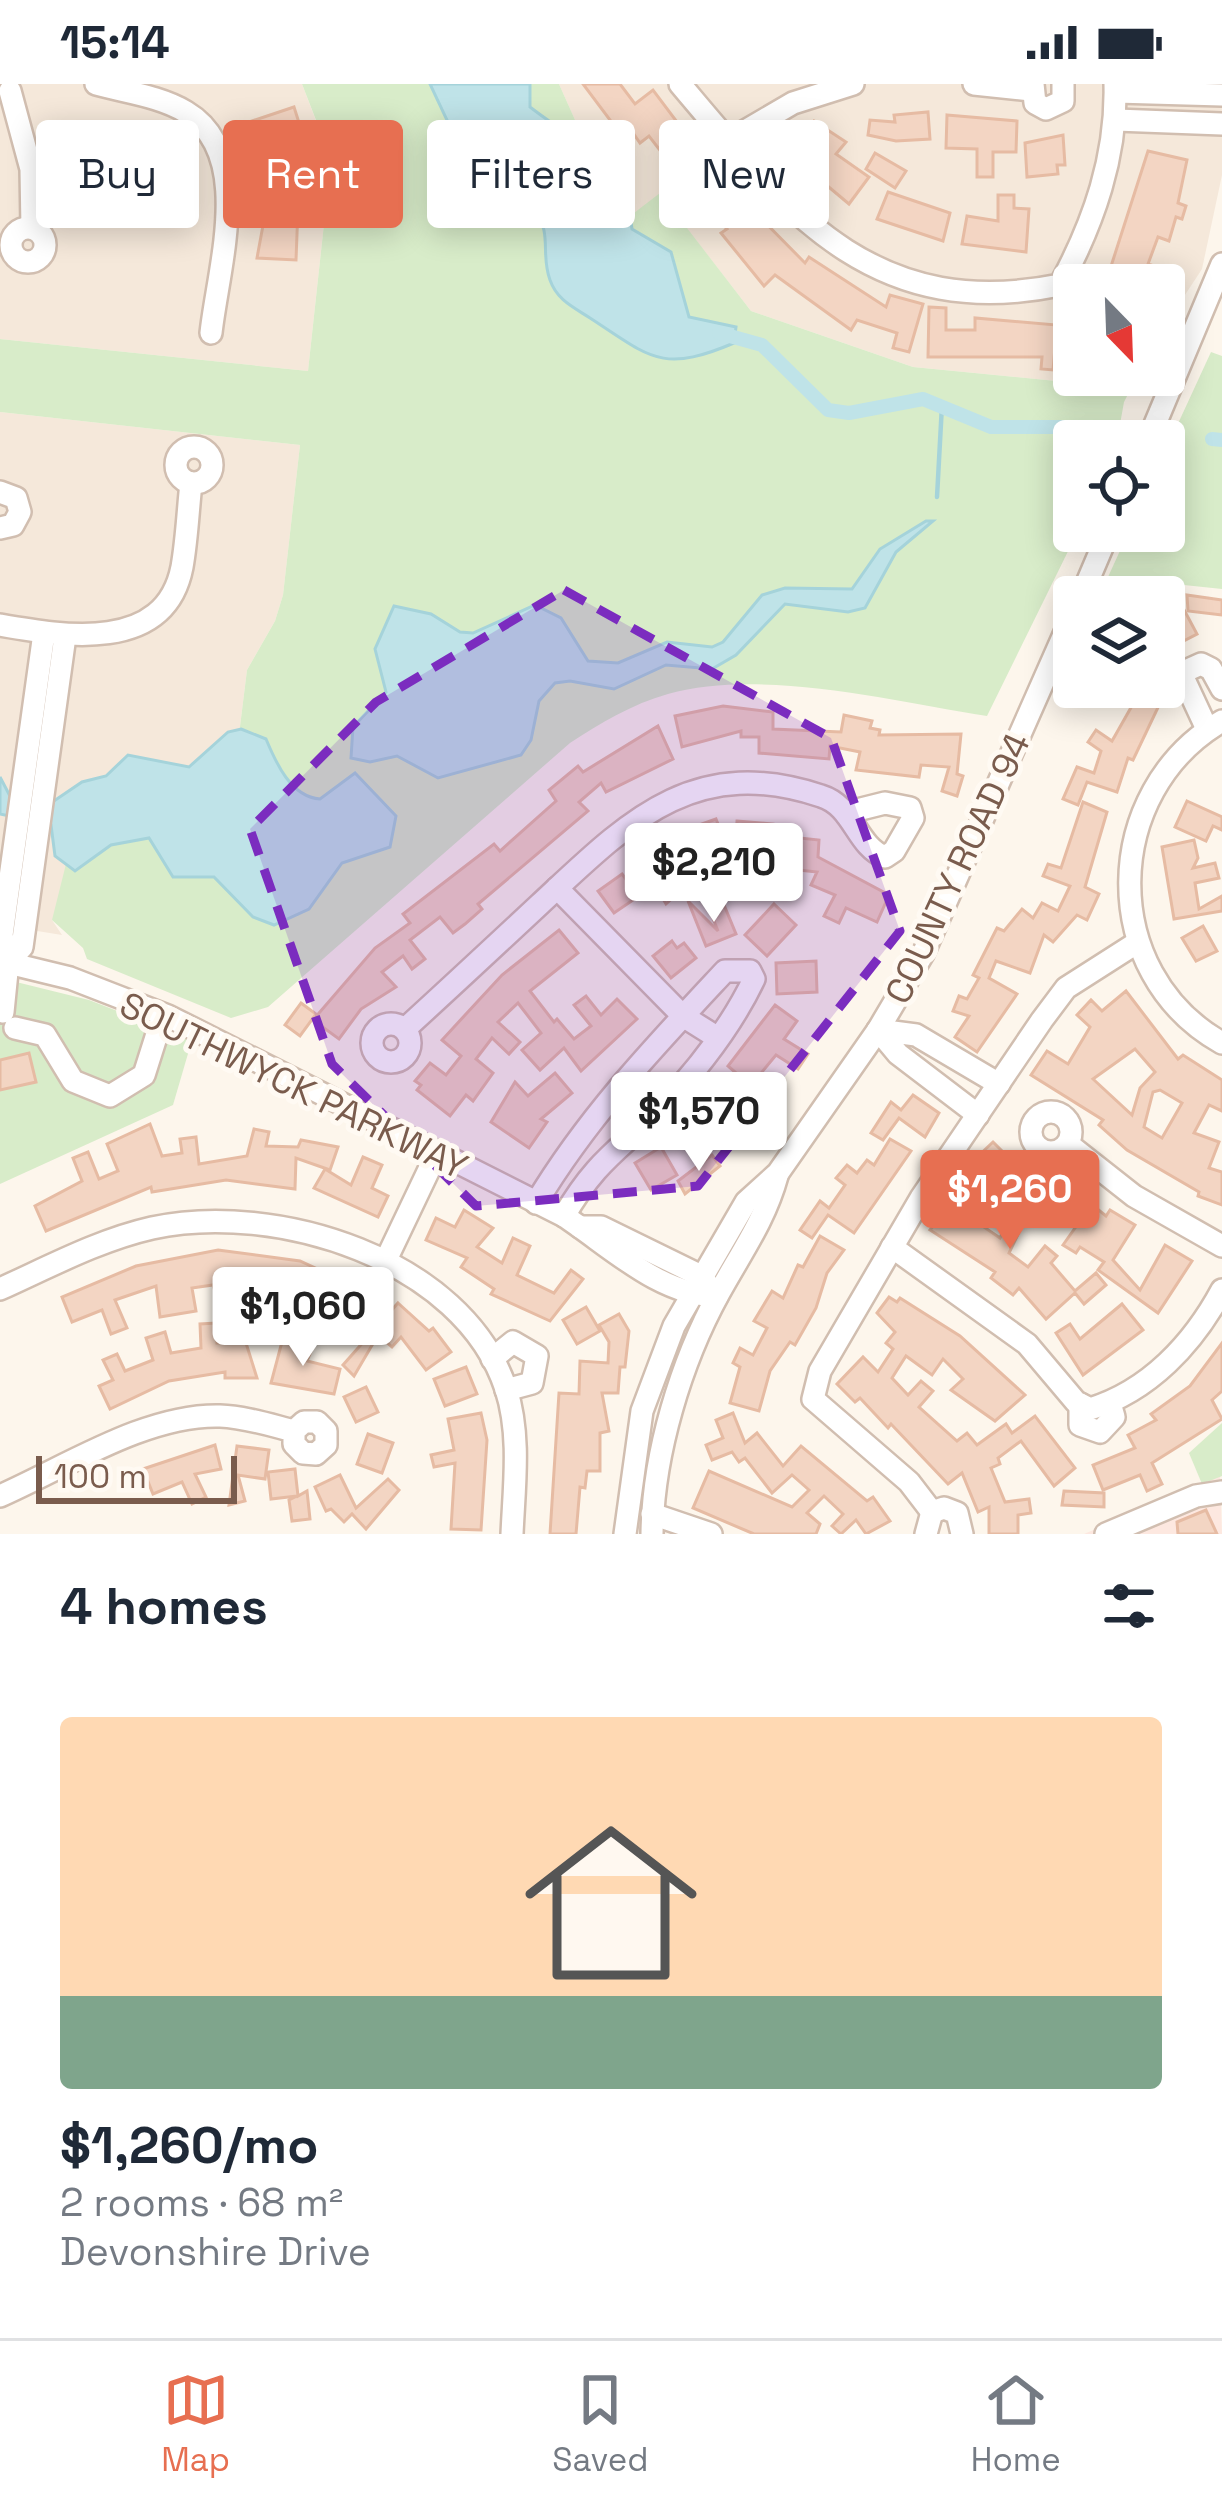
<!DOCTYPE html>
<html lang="en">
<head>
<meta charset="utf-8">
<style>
	body { margin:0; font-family:"Space Grotesk",sans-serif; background:#f6f6f7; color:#1f2937; height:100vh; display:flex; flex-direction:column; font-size:45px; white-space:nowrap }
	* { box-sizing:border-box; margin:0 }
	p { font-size:39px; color:#747a83 }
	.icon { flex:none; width:66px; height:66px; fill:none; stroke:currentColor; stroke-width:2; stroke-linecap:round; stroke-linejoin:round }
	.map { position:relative; height:1450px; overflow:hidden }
	.side { display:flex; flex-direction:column; background:#fff; flex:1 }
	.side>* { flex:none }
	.guide { position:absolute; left:36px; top:36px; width:1152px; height:108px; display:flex; gap:24px }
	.needle { width:78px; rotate:157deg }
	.controls { position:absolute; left:1053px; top:180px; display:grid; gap:24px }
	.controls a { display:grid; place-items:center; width:132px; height:132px; border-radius:12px; background:#fff; box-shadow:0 6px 30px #0003; font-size:60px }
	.scale { position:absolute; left:36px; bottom:30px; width:201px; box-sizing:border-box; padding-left:12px; border:6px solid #7a5c4d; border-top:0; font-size:33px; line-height:42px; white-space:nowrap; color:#7a5c4d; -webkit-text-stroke:9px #fffaf3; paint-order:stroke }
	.price { position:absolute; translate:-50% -102px; padding:0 27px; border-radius:12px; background:#fff; color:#222; font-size:39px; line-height:78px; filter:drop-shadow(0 3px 6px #0008) }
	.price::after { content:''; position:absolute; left:50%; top:72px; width:36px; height:27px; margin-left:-18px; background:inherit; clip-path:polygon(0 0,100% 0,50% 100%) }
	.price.current { background:#e76f51; color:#fff }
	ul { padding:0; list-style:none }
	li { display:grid; align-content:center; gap:24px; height:636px; padding:0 60px }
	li+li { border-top:3px solid #e0e1e3 }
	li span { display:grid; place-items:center; height:372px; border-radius:12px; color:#555 }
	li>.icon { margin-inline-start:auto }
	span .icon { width:216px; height:216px; fill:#fffc; stroke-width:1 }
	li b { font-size:51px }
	h2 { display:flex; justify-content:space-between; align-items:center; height:144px; padding:0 60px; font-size:51px }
	.chip { padding:0 42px; border-radius:12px; background:#fff; box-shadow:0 6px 30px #0003; font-size:42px; line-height:108px }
	.chip.current { background:#e76f51; color:#fff }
	.status { display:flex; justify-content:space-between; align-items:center; height:84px; padding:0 60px; background:#fff; direction:ltr }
	.status svg { height:33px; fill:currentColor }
	.dock { display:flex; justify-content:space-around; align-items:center; height:168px; border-top:3px solid #e0e1e3; background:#fff; font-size:33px; color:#747a83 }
	.dock a { display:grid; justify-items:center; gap:6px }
	.dock .current { color:#e76f51 }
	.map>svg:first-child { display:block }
</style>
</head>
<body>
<div class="status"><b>15:14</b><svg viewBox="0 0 49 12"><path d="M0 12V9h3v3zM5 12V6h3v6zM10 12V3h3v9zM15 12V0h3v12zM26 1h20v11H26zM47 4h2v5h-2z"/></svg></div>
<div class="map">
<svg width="1222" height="1450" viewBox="0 0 1222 1450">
	<rect width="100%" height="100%" fill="#fdf6ec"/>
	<g fill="#f5e8da">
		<path d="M0,0H302L326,63L328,103L308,287L0,255Z"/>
		<path d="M559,0H1222V91L1202,185L1164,243V201H1074V291H1120L1107,302L913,283L751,227L660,110L621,140Z"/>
		<path d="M0,328L300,361L283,511L275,537L247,586L232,707L52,836L62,851L0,841Z"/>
	</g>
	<path fill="#fde8e0" d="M1220,1392L1222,1450H1084Z"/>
	<g fill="#d8ecc9">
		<path d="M302,0H559L621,139L660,109L751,227L913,283L1107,302L1120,291H1138L1124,318L1117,357H1074L1078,447L987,632C891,617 763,584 668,610C632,620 601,639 570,659L268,923L231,934L87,875L83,864L52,836L77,736L232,707L247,586L275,537L283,511L300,361L0,328V255L308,287L328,103L326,62Z"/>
		<path d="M1211,268L1222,272V505L1108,493L1129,447H1164V370Z"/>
		<path d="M0,894L89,916L192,956L173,1021L0,1100Z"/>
		<path d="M1222,1339V1392L1202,1400L1189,1369Z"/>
	</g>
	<g fill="#bfe3e8" stroke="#a5d3da" stroke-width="3">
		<path d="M430,0H530V23C579,61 624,77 632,145L671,168L689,233L736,243L734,259C661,290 650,273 590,234C573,223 557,216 550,196C540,169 553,150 534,125L504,120L478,102Z"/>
		<path d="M926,437H933L896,468L865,524L848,528L785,520L736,571L712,585L666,581L614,605L570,597L555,599L539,617L531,656L521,671L438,694L397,672L370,678L351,674L353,643L386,608L375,565L394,522L431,530L460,548L473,549L535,521L561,534L588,577L618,579L667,558L712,563L723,558L762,511L785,504L852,505L880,465Z"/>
		<path d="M241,645L266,655C276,679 291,713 320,715L355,689L396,732L390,763L342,779L309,825L274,841L253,833L214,793H173L149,754L111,761L75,787L55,772L51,741L0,730V693L11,714L51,719L82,698L106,692L128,671L189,683L228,648Z"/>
	</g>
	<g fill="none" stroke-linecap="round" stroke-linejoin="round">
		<path stroke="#a5d3da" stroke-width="4.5" d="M937,413L942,321"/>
		<g stroke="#bfe3e8" stroke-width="14">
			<path d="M719,249L762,261L828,326L849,329L923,315L991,343H1105"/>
			<path d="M1212,355L1222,356"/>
		</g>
	</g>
	<g fill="#f3d5c3" stroke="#e6bba3" stroke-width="3" fill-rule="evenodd">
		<path d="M583,0H620L635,20L653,6L735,115L738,111L805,179L809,173L886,223L890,211L923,220L909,268L893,264L897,249L857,236L851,246L775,191L764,202L721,149L727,145L709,124L697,133L675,101L683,96L649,52L640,59L631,46L622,52Z"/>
		<path d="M294,23L301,45L296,46L305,111L298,124L296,176L257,174L264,136L280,137L279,115L265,116L264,102L273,101L271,77L266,79L252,37Z"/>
		<path d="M928,28L930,55L896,57L868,51L870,36L895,38L894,31Z"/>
		<path d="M947,31L1017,37L1016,68H993V93H977V65L946,64Z"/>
		<path d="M814,37L846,58L836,70L869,93L849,120L787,68Z"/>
		<path d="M1063,51L1065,81H1057L1058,90L1027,93L1025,59Z"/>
		<path d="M1148,67L1187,76L1178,119L1186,122L1182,135L1176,133L1169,157L1158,153L1148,180L1168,187L1163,201H1105Z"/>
		<path d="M875,69L906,87L895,104L866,85Z"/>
		<path d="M888,108L950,129L943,157L877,135Z"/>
		<path d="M998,111H1014V124L1029,125L1026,168L962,160L967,132L998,137Z"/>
		<path d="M929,223L946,224V246H975V234L1057,241L1053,286L1041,285L1042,273H928Z"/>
		<path d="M1187,511L1222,516V531L1188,527Z"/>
		<path d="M1182,522L1197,550L1170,564L1164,531Z"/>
		<path d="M1141,606L1162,615L1133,676L1128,674L1117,708L1087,698L1078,721L1063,715L1077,683L1094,689L1101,667L1088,658L1096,646L1112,657Z"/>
		<path d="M723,622L773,628V645L841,648L844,631L872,637L870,644L880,646L879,651L961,650L957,690L963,692L957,712L942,707L949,683L921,681L919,693L856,686L860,668L830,662L829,675L759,669V653H741V647L682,663L675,632Z"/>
		<path d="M658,642L673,675L606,708L601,699L579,718L588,727L478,820L482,825L465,840L453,849L440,833L410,856L425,875L412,885L403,872L382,888L396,903L361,925L339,955L313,936L375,864L410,839L403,830L494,760L500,767L556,717L549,706L578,682L583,688Z"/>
		<path d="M1187,717L1222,733V746L1213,742L1206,757L1175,743Z"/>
		<path d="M1083,718L1107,728L1085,803L1099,810L1087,836L1077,831L1053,858L1044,851L1030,889L996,877L989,894L1017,910L977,968L955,953L969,932L953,927L959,912L967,915L979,894L973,891L997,844L1004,847L1022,825L1033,834L1042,819L1058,827L1070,802L1043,792L1048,780L1061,784Z"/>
		<path d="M716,735L728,765L700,775L688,745Z"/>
		<path d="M737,737L773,740L772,751L819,756L818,773L889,811L877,838L846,824L839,839L824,832L835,811L811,801L817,788L789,785L788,794L773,792L775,773L735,771Z"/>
		<path d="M665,756L687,792L672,801L679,808L666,820L638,772Z"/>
		<path d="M1194,756L1198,774L1193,784L1215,779L1219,794L1195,799L1199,825L1222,812V827L1174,835L1162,763Z"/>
		<path d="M622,790L639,812L614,829L598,807Z"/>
		<path d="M688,817L718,847L710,827L724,821L736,850L706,862Z"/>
		<path d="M774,820L796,841L767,872L745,851Z"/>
		<path d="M1203,842L1217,867L1196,877L1182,854Z"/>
		<path d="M559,846L578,869L530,907L554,938L557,935L574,955L591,942L574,921L586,912L601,931L617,915L637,935L581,987L564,964L540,986L522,966L541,949L518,919L498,938L520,958L509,970L492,954L476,975L493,989L473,1017L466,1011L450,1032L417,1006L421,1001L415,997L430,979L446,991L461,972L442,956L502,891Z"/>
		<path d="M672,857L677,864L684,859L696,874L671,894L653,872Z"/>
		<path d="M816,877L817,908L777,910L776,879Z"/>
		<path d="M1126,907L1178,975L1183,971L1222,996V1027L1209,1021L1194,1049L1219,1058L1209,1084L1222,1088V1121L1198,1112L1199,1108L1127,1066L1099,1041L1103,1036L1031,991L1047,967L1068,980L1090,943L1077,931L1091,916L1102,927ZM1135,965L1155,988L1140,1004L1132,1031L1093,995ZM1160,1006L1182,1019L1162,1054L1144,1043L1153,1008Z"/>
		<path d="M301,919L316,930L300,952L285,941Z"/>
		<path d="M775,921L797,937L784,955L808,970L798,985L776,971L757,994L780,1008L755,1037L746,1027L758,1008L728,982Z"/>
		<path d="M29,969L36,998L0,1006V976Z"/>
		<path d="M555,989L572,1009L541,1035L547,1038L529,1064L491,1038L515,998L528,1012Z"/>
		<path d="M721,999L741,1021L715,1045L722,1052L701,1072L677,1047Z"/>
		<path d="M913,1011L939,1029L925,1053L899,1034L883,1056L871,1049L891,1018L901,1026Z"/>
		<path d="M150,1040L162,1072L182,1069L180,1055L196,1053L199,1080L247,1072L254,1045L269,1048L266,1062L298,1063L301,1056L338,1063L330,1086L296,1074L295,1105L226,1096L152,1108L151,1103L46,1147L35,1122L82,1097L73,1074L88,1068L99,1095L118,1087L107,1060Z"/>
		<path d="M890,1055L911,1067L854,1149L828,1131L812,1154L800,1146L820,1117L829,1124L845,1101L836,1094L847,1081L857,1089L867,1076L874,1081Z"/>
		<path d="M993,1058L1013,1078L993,1098L973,1077Z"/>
		<path d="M661,1063L677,1091L651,1106L635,1079Z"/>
		<path d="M712,1071L720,1082L685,1110L678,1097Z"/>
		<path d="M363,1073L382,1081L372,1104L388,1112L378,1133L314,1104L325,1085L351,1101Z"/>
		<path d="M1044,1089L1068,1113L1074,1106L1106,1132L1110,1126L1135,1141L1113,1176L1140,1206L1165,1161L1192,1177L1158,1229L1098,1186L1104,1178L1080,1163L1076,1169L1063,1161L1075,1144L1051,1124L1046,1129L1025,1108Z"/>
		<path d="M996,1097L1028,1118L1016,1134L996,1117L978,1139L1000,1154L1008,1138L1021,1144L1009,1169L1028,1183L1045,1162L1057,1172L1051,1179L1075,1207L1096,1189L1106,1201L1084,1220L1075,1209L1046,1235L1019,1204L1013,1211L991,1194L995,1188L930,1146L954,1116L967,1126Z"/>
		<path d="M464,1126L493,1144L477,1163L502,1179L513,1154L530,1162L517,1191L554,1209L571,1186L583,1195L550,1237L491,1210L494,1205L461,1183L467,1174L426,1156L436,1134L455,1143Z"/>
		<path d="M820,1152L844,1166L827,1189L816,1224L795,1261L790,1258L770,1287L759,1327L730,1319L740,1283L733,1279L740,1264L753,1271L767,1244L754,1237L772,1207L783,1214L798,1181L803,1183Z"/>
		<path d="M218,1166L300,1177L374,1211L356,1250L339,1242L337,1250L325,1247L329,1227L307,1219L302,1237L288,1234L296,1201L272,1197L273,1230L257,1226V1198L227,1195L235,1222L221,1227L213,1201L192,1204L196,1227L160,1233L156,1202L115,1216L127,1244L111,1250L102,1226L72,1238L62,1213L136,1182Z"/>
		<path d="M889,1213L897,1218L900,1214L960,1252L1025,1311L995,1337L951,1306L963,1295L943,1275L932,1291L906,1272L892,1294L908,1311L921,1297L933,1307L919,1323L957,1357L967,1349L977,1361L1006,1340L1012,1349L1035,1332L1075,1384L1054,1402L1021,1357L998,1374L1000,1380L991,1384L1005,1418L1029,1415L1031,1429L1018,1431V1450H989V1423L978,1428L962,1389L948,1400L891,1340L888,1344L860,1314L855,1318L837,1300L863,1273L878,1288L893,1265L886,1259L895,1248L877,1229Z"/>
		<path d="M398,1219L429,1247L433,1244L451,1268L426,1286L401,1253L392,1263L378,1251L354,1292L343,1281Z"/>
		<path d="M1122,1220L1143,1246L1083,1291L1056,1249L1070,1240L1080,1255Z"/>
		<path d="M586,1223L600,1247L577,1260L563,1236Z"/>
		<path d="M619,1230L629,1247L625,1283H620L618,1309H602L609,1347L600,1349V1387H587L585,1404L580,1403L576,1450H550L559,1309L579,1310L580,1277L608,1279L609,1258L599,1241Z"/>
		<path d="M216,1239L217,1259H246L257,1294H225V1288L169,1297L110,1325L99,1302L113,1296L103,1276L117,1270L125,1287L153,1276L146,1254L165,1248L171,1269L201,1264L200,1240Z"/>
		<path d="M283,1254L314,1260L307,1277L340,1285L334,1310L271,1299Z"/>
		<path d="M1222,1259V1307L1212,1316L1222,1335L1152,1379L1162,1400L1147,1407L1140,1391L1103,1406L1093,1381L1135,1364L1128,1351L1156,1336L1151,1330L1190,1302Z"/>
		<path d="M466,1283L477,1310L445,1322L434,1295Z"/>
		<path d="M366,1303L378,1328L356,1338L344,1313Z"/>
		<path d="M481,1329L487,1356L481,1446L451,1445L455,1379L434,1383L431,1371L454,1366L448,1335Z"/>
		<path d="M733,1329L745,1359L757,1349L783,1382L801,1362L867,1417L873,1413L890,1437L866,1450L856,1436L841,1450L832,1442L843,1430L824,1412L807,1429L820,1440L816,1450H754L693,1424L709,1387L792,1423L809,1406L792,1391L772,1409L745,1374L739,1378L732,1368L712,1376L706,1361L723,1354L716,1336Z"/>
		<path d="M368,1350L393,1359L382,1389L357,1380Z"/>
		<path d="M215,1361L221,1385L195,1390L206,1413L192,1420L182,1398L153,1410L143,1385Z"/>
		<path d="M237,1362L269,1366L265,1395L238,1391L245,1417L229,1421Z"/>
		<path d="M295,1385L298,1412L307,1407L310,1435L292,1437L289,1416L297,1412L271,1415L268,1388Z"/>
		<path d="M340,1391L356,1424L388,1395L399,1406L366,1445L352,1430L344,1438L331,1425L326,1427L315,1403Z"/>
		<path d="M1064,1407L1104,1409V1423L1062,1421Z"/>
		<path d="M1206,1426L1217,1450H1178L1177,1438Z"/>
	</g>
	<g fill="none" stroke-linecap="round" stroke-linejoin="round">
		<defs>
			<g id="minor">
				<path d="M96,0C124,8 160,12 186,28C255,69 218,184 211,249"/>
				<path d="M680,0C787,127 873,239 1060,201C1094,138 1117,72 1115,0"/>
				<path d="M974,0L1031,6"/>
				<path d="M1033,0L1035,19L1046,25L1063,17V0"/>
				<path d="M10,7L31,85L32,144"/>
				<path d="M1116,8L1222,11"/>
				<path d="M1116,36L1222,40"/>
				<path d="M728,57L793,19L853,0"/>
				<circle cx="28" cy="161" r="17"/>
				<path d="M1148,357L1222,180"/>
				<circle cx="194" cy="381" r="18"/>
				<path d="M0,408L16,414L20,428L13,441L0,444"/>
				<path d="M1081,513L1109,447"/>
				<path d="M0,541C63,552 165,570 182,483C187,455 188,426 191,399"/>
				<path d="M1222,637C1101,707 1097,889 1222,959"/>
				<path d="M1207,645L1181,589L1201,580L1211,585L1222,605"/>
				<path d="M557,804L683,932L718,954"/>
				<path d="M0,877L70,894L168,932L564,1132C610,1162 659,1211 717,1212"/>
				<path d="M8,878L22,863L65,552"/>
				<path d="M3,928L8,878L2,851L44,549"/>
				<circle cx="391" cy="959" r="19"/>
				<path d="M15,944L45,951L73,997L110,1012L144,991L163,931"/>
				<path d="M405,945C450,904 495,862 540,820C626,740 692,669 821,712C854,722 856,762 885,773L894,767L913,734L910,724L885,719L849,728"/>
				<path d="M878,946L916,951L999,1000"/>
				<path d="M878,946L898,970L978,1031"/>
				<circle cx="1051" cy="1048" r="20"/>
				<path d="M1068,1060L1134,1112L1222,1162"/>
				<path d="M536,1119C588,1032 656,961 725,887H750L754,895C732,941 697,986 662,1023C620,1066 597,1075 564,1132"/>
				<path d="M580,1143H601L701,1192L708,1201"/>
				<path d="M892,1163L1027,1260L1076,1318L1090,1325C1149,1307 1193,1260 1222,1206"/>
				<path d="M385,1178L436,1071"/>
				<path d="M0,1205C49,1183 99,1156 152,1144C274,1117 463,1174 506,1305C521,1351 514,1403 512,1450"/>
				<path d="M492,1275L513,1258L537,1272L532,1299L506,1306"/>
				<path d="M1080,1320V1341L1100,1348L1114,1333L1110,1319"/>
				<path d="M0,1412C66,1383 146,1330 220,1332C245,1333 270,1341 294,1347L304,1338H317L326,1347V1361L316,1370L303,1369L294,1360V1347"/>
				<path d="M932,1428L909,1398L813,1315L820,1287L921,1114L1042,936L1066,904L1138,858"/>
				<path d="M932,1428L944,1424L957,1429L962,1450"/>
				<path d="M652,1430L711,1450"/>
				<path d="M625,1450L642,1327L674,1242L746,1118L778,1089L878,946L923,870L1074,528"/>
				<path d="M652,1450C653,1370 681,1278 719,1209C741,1169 765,1136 777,1092"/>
				<path d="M926,1450L932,1428"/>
				<path d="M1106,1450L1196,1412L1222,1408"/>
			</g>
		</defs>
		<use href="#minor" stroke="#d1beb0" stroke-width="26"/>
		<use href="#minor" stroke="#fff" stroke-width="21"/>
	</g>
	<path fill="#7b2cbf" fill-opacity="0.2" stroke="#7b2cbf" stroke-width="9" stroke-dasharray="24 15" stroke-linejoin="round" d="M564,506L831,654L900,847L698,1102L476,1122L332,980L250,745L376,618Z"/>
	<g text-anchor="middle" stroke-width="10" stroke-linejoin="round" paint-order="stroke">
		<g font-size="36" fill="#7a5c4d" stroke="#fffaf3">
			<text transform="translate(957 784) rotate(-65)" y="13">COUNTY ROAD 94</text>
			<text transform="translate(294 1001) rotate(26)" y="13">SOUTHWYCK PARKWAY</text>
		</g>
	</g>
</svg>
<div class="controls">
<a><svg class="needle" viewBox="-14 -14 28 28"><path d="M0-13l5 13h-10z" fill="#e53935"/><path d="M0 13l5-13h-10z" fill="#747a83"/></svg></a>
<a><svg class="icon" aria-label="locate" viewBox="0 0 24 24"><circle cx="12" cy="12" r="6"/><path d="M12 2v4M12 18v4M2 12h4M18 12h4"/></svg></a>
<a><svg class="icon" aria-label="layers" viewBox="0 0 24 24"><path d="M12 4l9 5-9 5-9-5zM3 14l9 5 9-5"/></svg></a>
</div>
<div class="scale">100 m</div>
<b class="price" style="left:714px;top:841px">$2,210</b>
<b class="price" style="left:699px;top:1090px">$1,570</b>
<b class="price current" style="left:1010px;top:1168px">$1,260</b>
<b class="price" style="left:303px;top:1285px">$1,060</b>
<div class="guide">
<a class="chip">Buy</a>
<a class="chip current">Rent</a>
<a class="chip">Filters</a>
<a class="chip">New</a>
</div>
</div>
<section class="side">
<h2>4 homes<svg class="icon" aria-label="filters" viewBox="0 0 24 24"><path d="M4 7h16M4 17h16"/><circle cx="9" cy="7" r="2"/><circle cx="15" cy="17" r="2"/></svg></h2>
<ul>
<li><span style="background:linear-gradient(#ffd9b3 75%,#7fa58c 0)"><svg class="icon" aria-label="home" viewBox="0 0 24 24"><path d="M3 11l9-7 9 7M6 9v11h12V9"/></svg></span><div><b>$1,260/mo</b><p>2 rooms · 68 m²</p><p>Devonshire Drive</p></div></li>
</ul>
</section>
<nav class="dock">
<a class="current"><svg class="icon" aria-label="map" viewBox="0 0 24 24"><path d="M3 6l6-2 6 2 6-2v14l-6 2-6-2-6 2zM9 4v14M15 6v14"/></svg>Map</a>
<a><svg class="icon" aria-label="saved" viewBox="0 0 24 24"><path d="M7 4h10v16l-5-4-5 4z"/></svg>Saved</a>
<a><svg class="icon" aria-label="home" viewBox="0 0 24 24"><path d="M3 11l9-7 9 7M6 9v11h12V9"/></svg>Home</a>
</nav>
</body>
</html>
